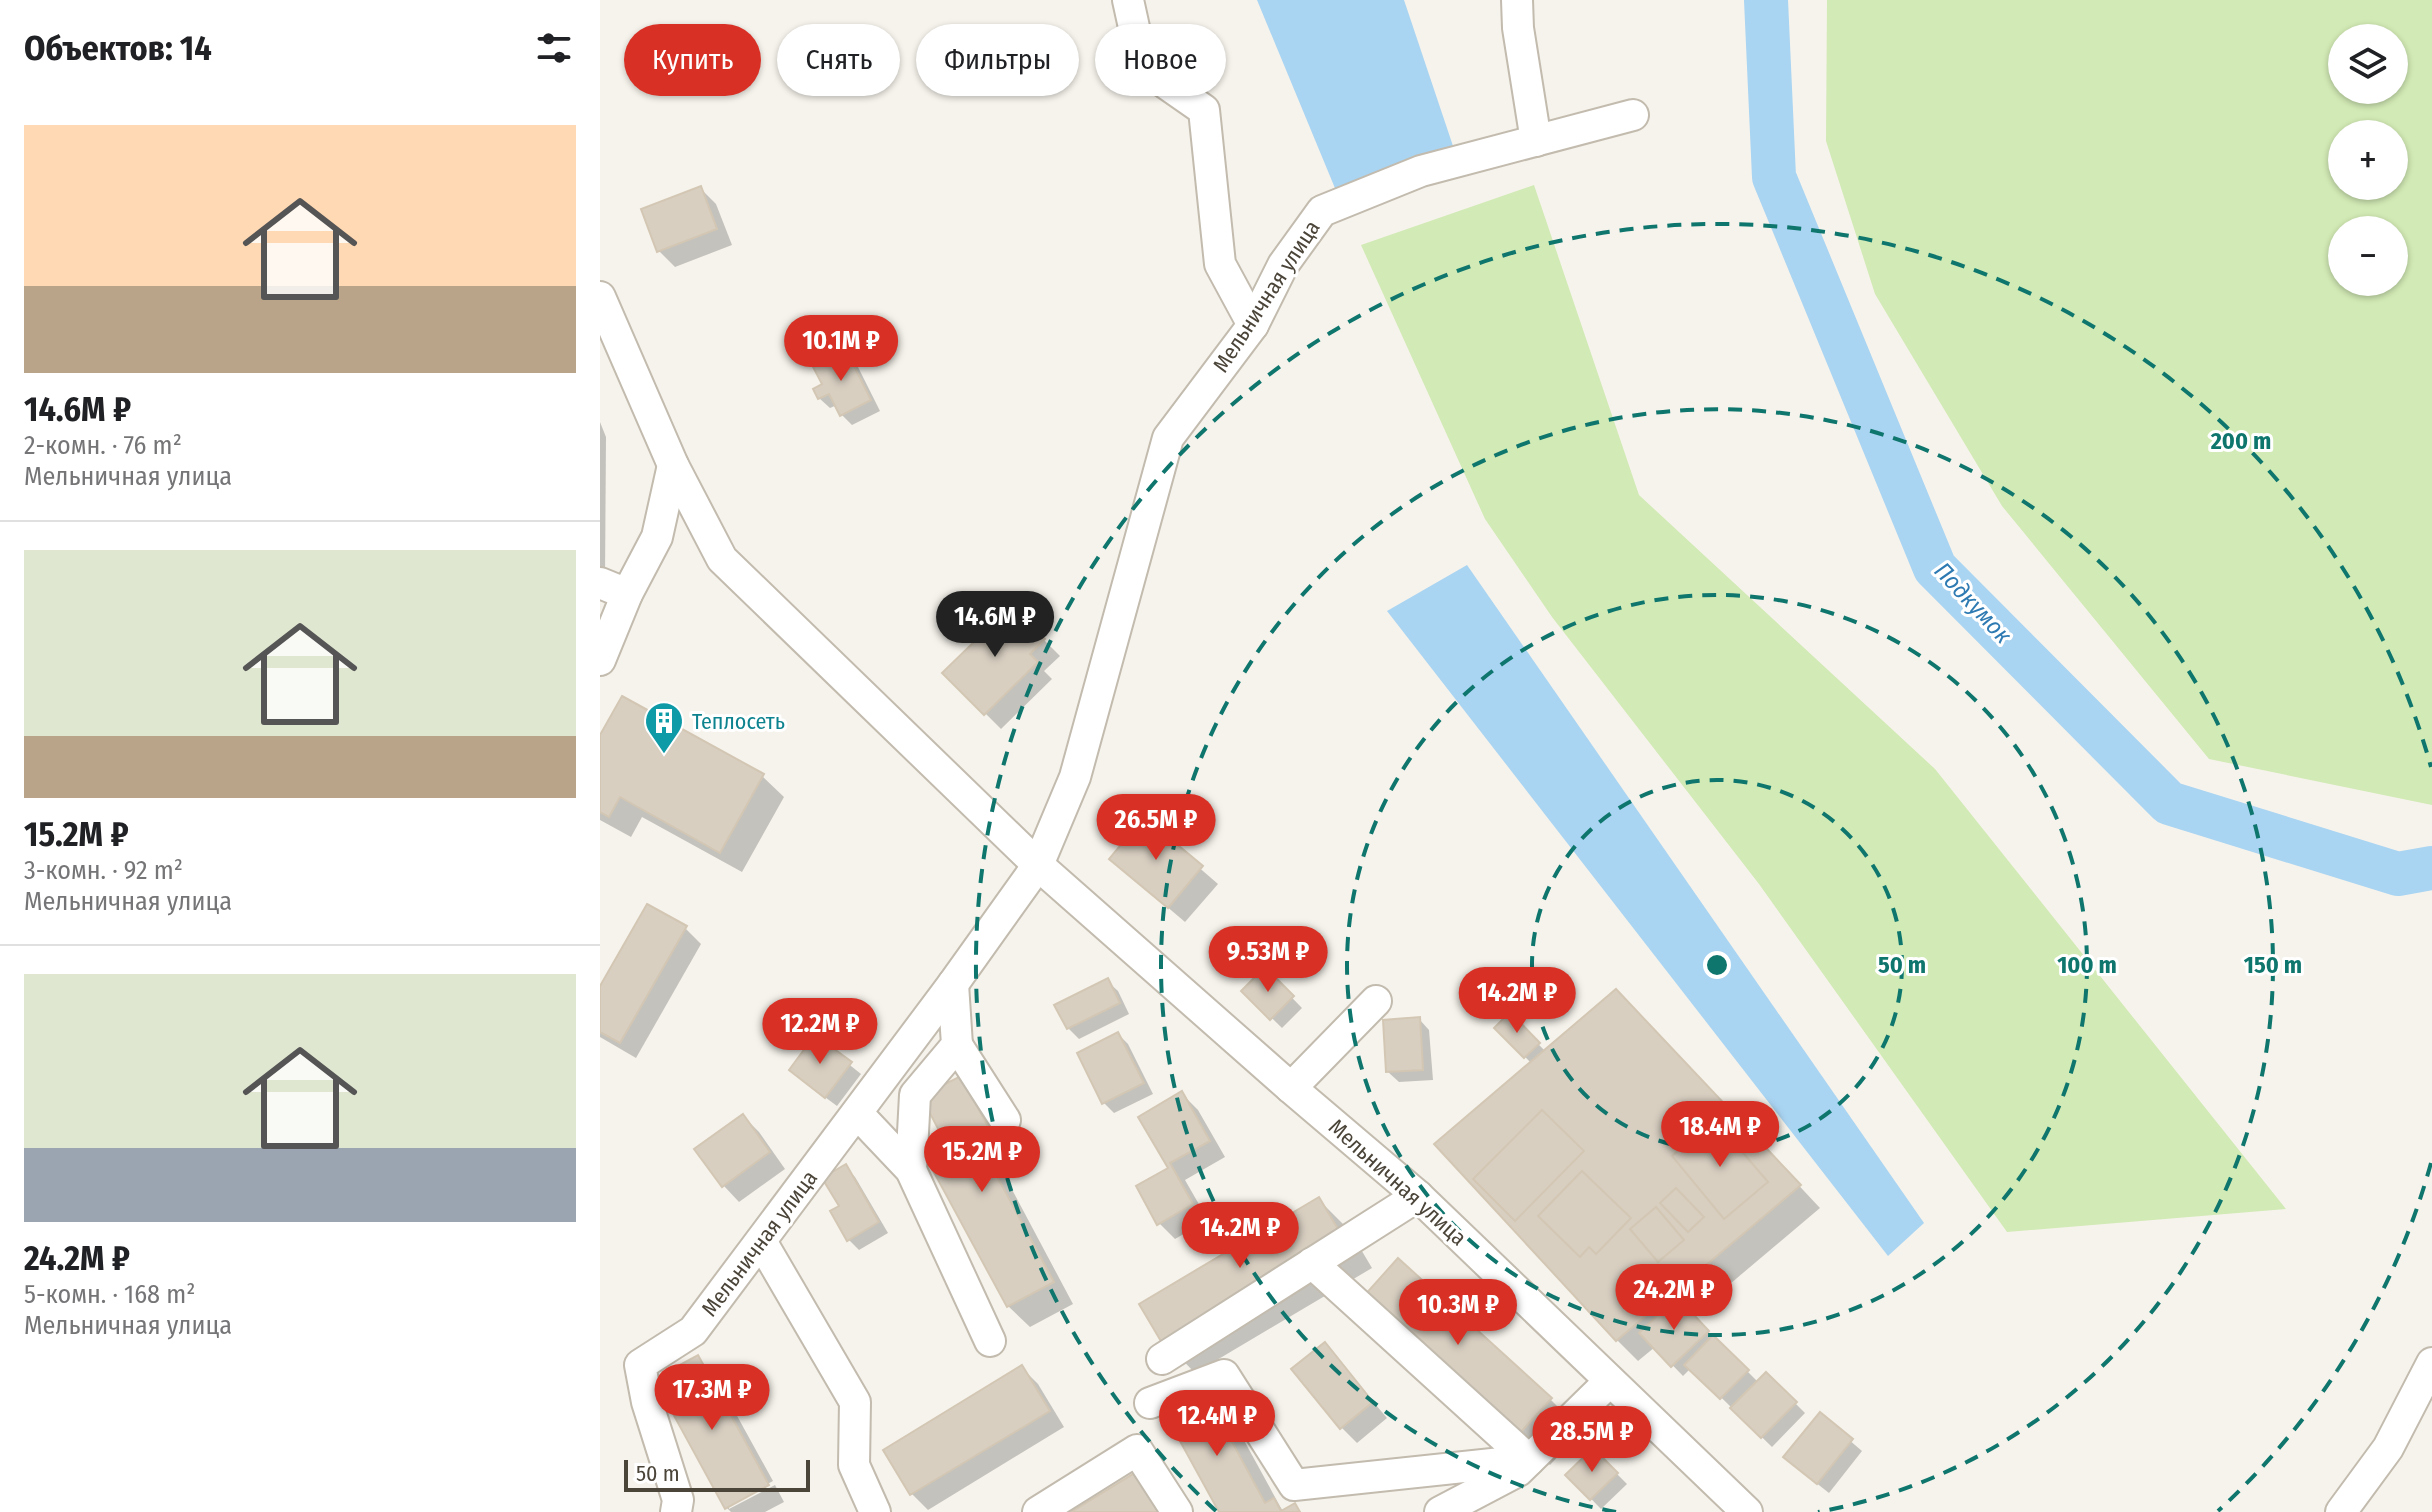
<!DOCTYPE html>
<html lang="ru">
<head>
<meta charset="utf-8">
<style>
	body { margin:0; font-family:"Fira Sans Condensed",sans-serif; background:#f2f2f2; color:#202124; height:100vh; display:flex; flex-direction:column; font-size:30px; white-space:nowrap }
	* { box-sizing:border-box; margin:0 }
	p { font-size:26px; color:#757577 }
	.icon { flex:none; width:44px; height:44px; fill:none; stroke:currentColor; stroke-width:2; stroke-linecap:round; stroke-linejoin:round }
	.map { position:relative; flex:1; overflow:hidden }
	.details { display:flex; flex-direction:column; background:#fff; width:600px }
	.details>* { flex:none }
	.guide { position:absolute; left:24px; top:24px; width:760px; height:72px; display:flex; gap:16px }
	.buttons { position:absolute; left:1728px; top:24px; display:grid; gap:16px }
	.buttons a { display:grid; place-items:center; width:80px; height:80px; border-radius:50%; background:#fff; box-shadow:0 2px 6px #0004; font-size:40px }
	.scale { position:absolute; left:24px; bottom:20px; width:186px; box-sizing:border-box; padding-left:8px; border:4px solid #4b4439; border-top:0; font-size:22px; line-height:28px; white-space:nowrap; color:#4b4439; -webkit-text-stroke:6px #fff; paint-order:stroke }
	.price { position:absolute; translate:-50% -68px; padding:0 18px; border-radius:28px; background:#d93025; color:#fff; font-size:26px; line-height:52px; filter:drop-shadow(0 2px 4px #0008) }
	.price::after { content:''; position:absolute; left:50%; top:48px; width:24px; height:18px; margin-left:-12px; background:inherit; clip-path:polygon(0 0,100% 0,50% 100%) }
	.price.selected { background:#222; color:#fff }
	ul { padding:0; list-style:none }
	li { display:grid; align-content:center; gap:16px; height:424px; padding:0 24px }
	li+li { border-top:2px solid #e0e0e0 }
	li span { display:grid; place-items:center; height:248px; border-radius:0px; color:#555 }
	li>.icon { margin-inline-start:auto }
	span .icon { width:144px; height:144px; fill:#fffc; stroke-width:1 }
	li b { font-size:34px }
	h2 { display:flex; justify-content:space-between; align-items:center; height:96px; padding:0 24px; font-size:34px }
	.pill { padding:0 28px; border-radius:36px; background:#fff; box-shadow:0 2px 6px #0004; font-size:28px; line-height:72px }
	.pill.selected { background:#d93025; color:#fff }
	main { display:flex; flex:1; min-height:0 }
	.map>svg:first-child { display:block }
</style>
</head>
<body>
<main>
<section class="details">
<h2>Объектов: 14<svg class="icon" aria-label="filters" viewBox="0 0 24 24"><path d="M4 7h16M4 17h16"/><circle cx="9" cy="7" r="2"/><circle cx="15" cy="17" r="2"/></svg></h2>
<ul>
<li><span style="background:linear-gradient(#ffd9b3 65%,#b9a48a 0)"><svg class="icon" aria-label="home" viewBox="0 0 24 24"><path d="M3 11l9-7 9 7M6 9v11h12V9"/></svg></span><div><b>14.6M ₽</b><p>2-комн. · 76 m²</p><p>Мельничная улица</p></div></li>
<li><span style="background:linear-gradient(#dfe7d0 75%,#b9a48a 0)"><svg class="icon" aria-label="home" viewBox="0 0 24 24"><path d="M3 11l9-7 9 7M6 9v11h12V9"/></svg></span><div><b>15.2M ₽</b><p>3-комн. · 92 m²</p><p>Мельничная улица</p></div></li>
<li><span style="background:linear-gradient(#dfe7d0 70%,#9aa5b1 0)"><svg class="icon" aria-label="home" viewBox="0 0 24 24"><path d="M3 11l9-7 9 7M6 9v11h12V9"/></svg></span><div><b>24.2M ₽</b><p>5-комн. · 168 m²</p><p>Мельничная улица</p></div></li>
</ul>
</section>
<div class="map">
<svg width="1832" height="1512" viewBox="0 0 1832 1512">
	<rect width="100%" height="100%" fill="#f6f3ec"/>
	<g fill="#d2eab5" fill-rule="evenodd">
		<path d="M1227,0H1832V805L1609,759L1402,506L1275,294L1226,141ZM1794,38V90H1742V38ZM1794,134V186H1742V134ZM1794,230V282H1742V230Z"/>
		<path d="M934,185L1039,495L1335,769L1686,1209L1407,1232L1159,884L952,617L885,519L761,245Z"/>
	</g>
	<g fill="#a9d4f2">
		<path d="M657,0H804L853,146L737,193Z"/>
		<path d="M867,565L1324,1223L1288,1256L787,611Z"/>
	</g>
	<g fill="#0003">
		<path d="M100,188L116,204L132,245L75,267L59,251Z"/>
		<path d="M246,353L256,363L280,411L252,425L242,415L237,405L230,408L219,398Z"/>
		<path d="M0,422L6,437L5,580L0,579Z"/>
		<path d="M409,605L460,656L444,671L452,679L401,729L345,673Z"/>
		<path d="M0,739L162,776L184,797L142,872L42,817L31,837L0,820Z"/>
		<path d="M544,820L618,884L585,922L511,859Z"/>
		<path d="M85,928L101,944L36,1058L0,1037V990Z"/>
		<path d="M665,970L702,1008L682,1028L644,991Z"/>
		<path d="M507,981L518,991L529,1014L479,1039L468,1028Z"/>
		<path d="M1037,1013L1220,1208L1092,1316L1158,1382L1166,1374L1205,1413L1172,1447L1091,1368L1083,1376L1055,1347L1038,1361L1017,1340L932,1064L897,1028L910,1015L946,1052Z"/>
		<path d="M819,1019L829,1030L833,1080L799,1082L788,1072Z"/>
		<path d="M518,1034L528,1044L553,1094L514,1113L504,1103Z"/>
		<path d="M216,1038L261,1074L237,1106L202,1080Z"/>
		<path d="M360,1078L381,1099L413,1160L400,1167L473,1304L430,1327L408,1306L348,1143Z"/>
		<path d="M582,1094L598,1110L625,1157L585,1180L608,1220L575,1239L559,1223L570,1169L541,1117Z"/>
		<path d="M143,1116L159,1132L185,1169L139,1202L124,1186Z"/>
		<path d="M245,1167L255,1177L288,1233L259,1250L249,1240L242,1207Z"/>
		<path d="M719,1200L750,1231L772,1268L595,1373L564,1341Z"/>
		<path d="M798,1327L950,1399L982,1431L950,1465Z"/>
		<path d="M724,1344L787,1418L757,1443L741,1427Z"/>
		<path d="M98,1358L114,1374L173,1481L129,1505V1509L175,1485L184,1502L165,1512H131L127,1508L57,1380Z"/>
		<path d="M422,1368L438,1384L464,1427L328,1510L312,1494L286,1450Z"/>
		<path d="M603,1393L635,1424L681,1508L684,1512L695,1506L701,1512H621Z"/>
		<path d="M1220,1415L1262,1451L1229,1493L1196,1467Z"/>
		<path d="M993,1450L1027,1484L1001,1509L968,1475Z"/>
	</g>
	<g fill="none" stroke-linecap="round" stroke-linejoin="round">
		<path stroke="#a9d4f2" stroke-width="44" d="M1166,0L1174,177L1335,568L1569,803L1798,874L1832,868"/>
	</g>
	<g fill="#d8cfc1" stroke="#d3c7b4" stroke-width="2">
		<path d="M101,186L117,229L57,252L41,209Z"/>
		<path d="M246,350L271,400L240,416L229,394L218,399L213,389L222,384L213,367Z"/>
		<path d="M409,602L445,639L430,654L438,662L384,715L342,673L375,641L366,631L372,626L378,632Z"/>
		<path d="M22,696L164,774L120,853L20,797L9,817L0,812V735Z"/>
		<path d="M544,817L603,866L568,908L509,859Z"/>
		<path d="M47,904L87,926L20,1043L0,1032V986Z"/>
		<path d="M665,967L694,996L670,1020L641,991Z"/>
		<path d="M508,978L520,1003L467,1029L454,1005Z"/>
		<path d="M1016,989L1201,1185L1016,1341L834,1144Z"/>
		<path d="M910,1012L940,1043L924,1058L894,1028Z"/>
		<path d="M820,1017L823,1070L786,1072L783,1020Z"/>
		<path d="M518,1032L544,1083L502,1104L477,1053Z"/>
		<path d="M215,1035L252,1062L225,1098L189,1070Z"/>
		<path d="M361,1076L394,1138L380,1145L454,1282L407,1307L324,1154L345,1142L321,1096Z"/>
		<path d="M582,1091L610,1141L570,1163L593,1204L557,1225L536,1186L568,1168L538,1117Z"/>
		<path d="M942,1110L984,1151L915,1221L873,1179Z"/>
		<path d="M143,1114L170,1152L122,1187L94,1149Z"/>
		<path d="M1115,1120L1168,1182L1124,1219L1072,1156Z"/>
		<path d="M246,1164L279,1222L247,1241L230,1211L239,1206L222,1178Z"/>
		<path d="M982,1171L1031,1218L996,1254L989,1247L980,1257L938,1216Z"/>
		<path d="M1076,1188L1104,1217L1088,1232L1060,1203Z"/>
		<path d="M719,1197L742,1236L562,1343L539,1304Z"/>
		<path d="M1056,1207L1084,1240L1058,1262L1030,1229Z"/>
		<path d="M798,1258L952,1398L918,1435L764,1296Z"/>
		<path d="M1077,1297L1109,1331L1071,1367L1039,1333Z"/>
		<path d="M1113,1335L1149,1370L1120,1399L1084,1365Z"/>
		<path d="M725,1342L773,1402L740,1429L691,1369Z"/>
		<path d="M98,1355L169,1485L125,1509L54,1379Z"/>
		<path d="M422,1365L450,1411L310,1495L283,1450Z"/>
		<path d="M1166,1372L1197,1402L1161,1438L1130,1408Z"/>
		<path d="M604,1390L665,1503L674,1498L681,1511L695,1503L700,1512H619L564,1412Z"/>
		<path d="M1220,1412L1253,1439L1217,1484L1183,1457Z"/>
		<path d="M993,1448L1018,1473L990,1500L965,1475Z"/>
		<path d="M538,1471L563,1512H471Z"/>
	</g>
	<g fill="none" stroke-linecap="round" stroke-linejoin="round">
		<defs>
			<g id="minor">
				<path d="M528,0L537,41L548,71L604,110L620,264L653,325"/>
				<path d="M917,0L918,28L936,141"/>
				<path d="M0,297L73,465L122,559L438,865L691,1088L818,1196L1147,1512"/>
				<path d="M0,583L27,594"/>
				<path d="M0,660L27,594L57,537L73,465"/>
				<path d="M357,1045L405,1120"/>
				<path d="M691,1088L776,1001"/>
				<path d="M257,1113L311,1170L390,1341"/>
				<path d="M311,1170L315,1095L357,1045L353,984"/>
				<path d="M161,1241L255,1402L254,1465L275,1512"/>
				<path d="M562,1359L818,1196"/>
				<path d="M550,1403L624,1375L694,1485L929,1460L712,1263"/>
				<path d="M76,1512L78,1500L47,1402L40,1365L93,1331L353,984L438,865L475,777L568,438L653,325L683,265L722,211L821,171L1033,115"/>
				<path d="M438,1512L537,1450L577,1512"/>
				<path d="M840,1512L918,1471L1010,1381"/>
				<path d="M1741,1512L1788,1448L1832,1363"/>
			</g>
		</defs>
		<use href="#minor" stroke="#c2bbae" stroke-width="34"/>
		<use href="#minor" stroke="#fff" stroke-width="30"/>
	</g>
	<g fill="none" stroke="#0f766e" stroke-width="4" stroke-dasharray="14 10">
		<circle cx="1117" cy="965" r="185"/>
		<circle cx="1117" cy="965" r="370"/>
		<path d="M1016 1512A556 556 0 1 1 1218 1512"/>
		<path d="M1831 1163A741 741 0 0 1 1618 1511M616 1511A741 741 0 1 1 1831 767"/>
	</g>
	<defs>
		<symbol id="building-pin" viewBox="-11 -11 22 30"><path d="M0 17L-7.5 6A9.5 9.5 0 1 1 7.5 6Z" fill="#0f9aa8" stroke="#fff"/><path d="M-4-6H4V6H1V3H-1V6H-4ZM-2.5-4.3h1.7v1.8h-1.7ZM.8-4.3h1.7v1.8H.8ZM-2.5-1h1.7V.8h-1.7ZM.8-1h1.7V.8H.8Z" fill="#fff"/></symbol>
	</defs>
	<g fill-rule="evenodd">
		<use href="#building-pin" x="42" y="699" width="44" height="60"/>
	</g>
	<g text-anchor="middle" stroke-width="6" stroke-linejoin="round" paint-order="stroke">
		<g font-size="22" fill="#4b4439" stroke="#fff">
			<text transform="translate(666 296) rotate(-57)" y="8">Мельничная улица</text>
			<text transform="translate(798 1182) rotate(42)" y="8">Мельничная улица</text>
			<text transform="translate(159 1243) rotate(-53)" y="8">Мельничная улица</text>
		</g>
		<g font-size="22" fill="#0d838f" stroke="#fff" text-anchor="start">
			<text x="92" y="729">Теплосеть</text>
		</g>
		<g font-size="24" font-style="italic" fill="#2e7ab2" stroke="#fff">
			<text transform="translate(1373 603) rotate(47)" y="8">Подкумок</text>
		</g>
	</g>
	<circle cx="1117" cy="965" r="12" fill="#0f766e" stroke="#fff" stroke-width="4"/>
	<g font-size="24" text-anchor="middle" font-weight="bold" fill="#0f766e" stroke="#fff" stroke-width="6" stroke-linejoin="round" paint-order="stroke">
		<text x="1641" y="449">200 m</text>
		<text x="1302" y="973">50 m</text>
		<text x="1487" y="973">100 m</text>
		<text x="1673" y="973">150 m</text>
	</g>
</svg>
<div class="buttons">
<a><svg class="icon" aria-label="layers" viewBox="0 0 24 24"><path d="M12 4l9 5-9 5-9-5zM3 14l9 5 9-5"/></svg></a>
<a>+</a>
<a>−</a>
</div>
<div class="scale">50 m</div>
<b class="price" style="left:241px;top:383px">10.1M ₽</b>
<b class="price selected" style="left:395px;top:659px">14.6M ₽</b>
<b class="price" style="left:556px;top:862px">26.5M ₽</b>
<b class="price" style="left:668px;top:994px">9.53M ₽</b>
<b class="price" style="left:917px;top:1035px">14.2M ₽</b>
<b class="price" style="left:220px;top:1066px">12.2M ₽</b>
<b class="price" style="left:1120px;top:1169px">18.4M ₽</b>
<b class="price" style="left:382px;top:1194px">15.2M ₽</b>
<b class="price" style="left:640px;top:1270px">14.2M ₽</b>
<b class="price" style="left:1074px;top:1332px">24.2M ₽</b>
<b class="price" style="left:858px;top:1347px">10.3M ₽</b>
<b class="price" style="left:112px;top:1432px">17.3M ₽</b>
<b class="price" style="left:617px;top:1458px">12.4M ₽</b>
<b class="price" style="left:992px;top:1474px">28.5M ₽</b>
<div class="guide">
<a class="pill selected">Купить</a>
<a class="pill">Снять</a>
<a class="pill">Фильтры</a>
<a class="pill">Новое</a>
</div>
</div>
</main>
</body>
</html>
